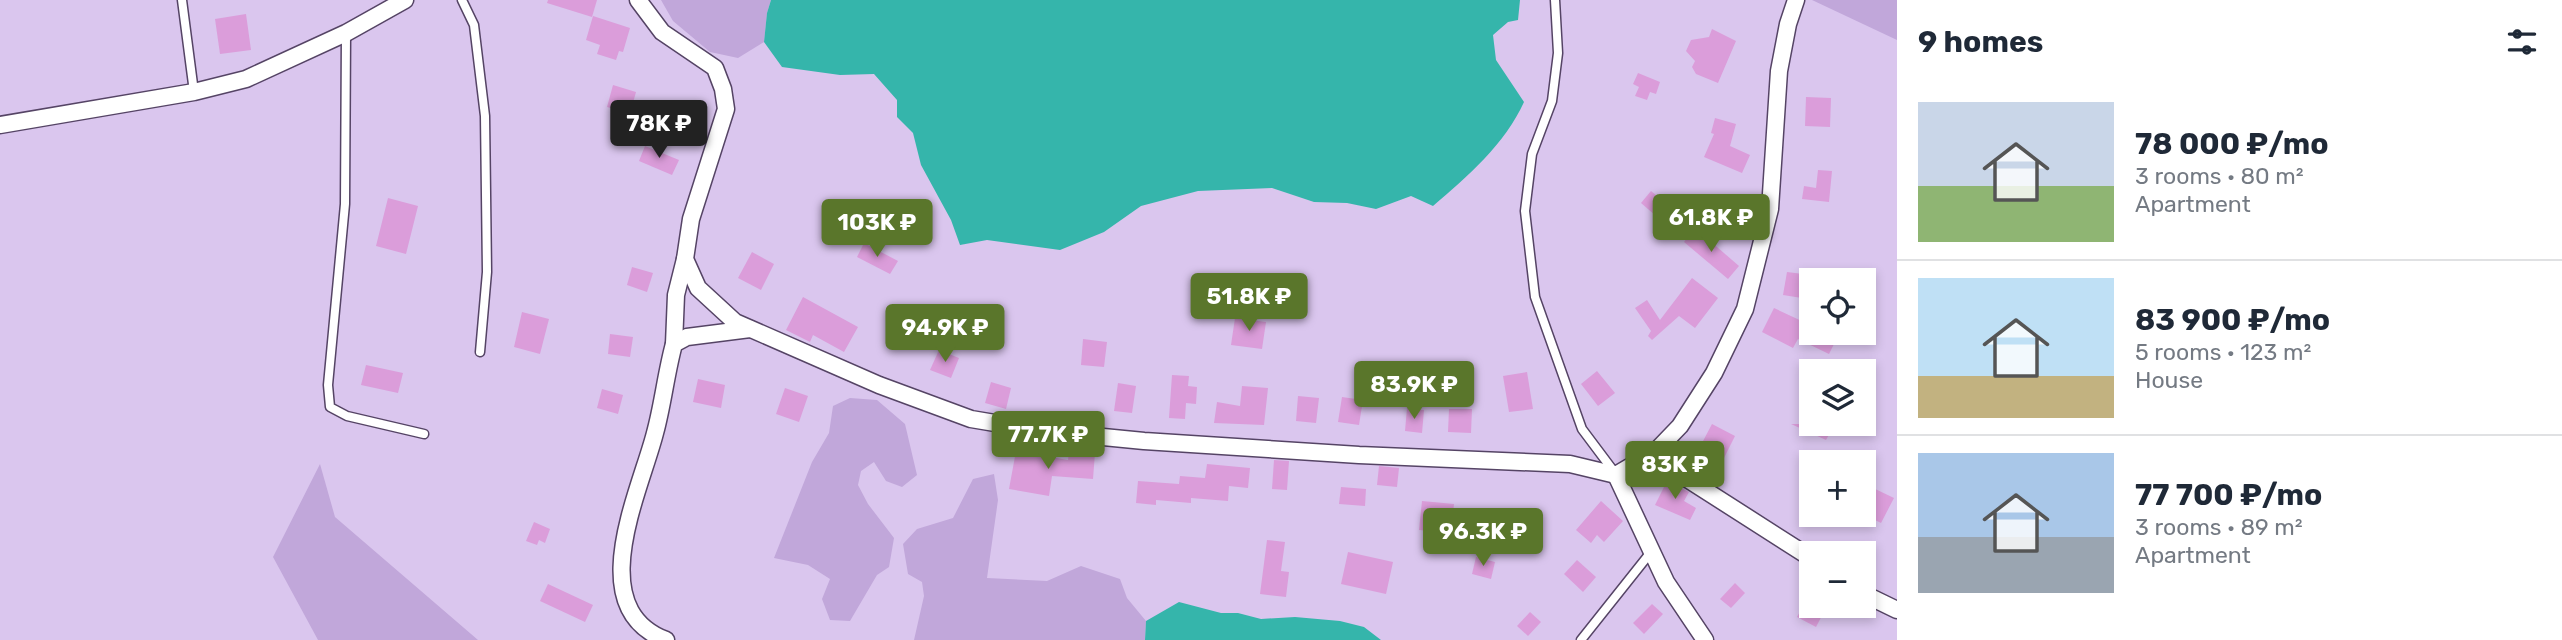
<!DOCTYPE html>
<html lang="en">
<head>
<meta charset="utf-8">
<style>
	body { margin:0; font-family:Rubik,sans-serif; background:#f6f6f7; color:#1f2937; height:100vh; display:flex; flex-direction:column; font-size:26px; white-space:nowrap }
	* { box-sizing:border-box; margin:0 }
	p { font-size:23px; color:#747a83 }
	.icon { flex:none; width:38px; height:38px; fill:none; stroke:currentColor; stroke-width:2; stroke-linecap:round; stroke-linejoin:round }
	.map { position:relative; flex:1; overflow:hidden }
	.panel { display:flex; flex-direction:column; background:#fff; width:665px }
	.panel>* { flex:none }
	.controls { position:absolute; left:1799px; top:268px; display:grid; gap:14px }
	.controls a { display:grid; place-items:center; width:77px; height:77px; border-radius:0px; background:#fff; box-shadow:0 4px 10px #0003; font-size:35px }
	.price { position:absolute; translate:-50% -60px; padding:0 16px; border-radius:7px; background:#5a762b; color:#fff; font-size:23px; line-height:46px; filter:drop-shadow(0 2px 4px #0008) }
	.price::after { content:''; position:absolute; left:50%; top:42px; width:21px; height:16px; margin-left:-10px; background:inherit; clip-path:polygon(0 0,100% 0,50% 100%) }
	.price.on { background:#222; color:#fff }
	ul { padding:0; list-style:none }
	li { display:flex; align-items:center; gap:21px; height:175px; padding:0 21px }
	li+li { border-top:2px solid #e0e1e3 }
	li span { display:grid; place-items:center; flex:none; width:196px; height:140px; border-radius:0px; color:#555 }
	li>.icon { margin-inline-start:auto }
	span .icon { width:84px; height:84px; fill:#fffc; stroke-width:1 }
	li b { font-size:30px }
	h2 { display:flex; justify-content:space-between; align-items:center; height:84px; padding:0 21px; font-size:30px }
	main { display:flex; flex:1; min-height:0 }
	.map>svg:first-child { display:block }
</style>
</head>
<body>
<main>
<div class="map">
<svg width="1897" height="640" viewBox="0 0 1897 640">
	<rect width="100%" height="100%" fill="#dac6ee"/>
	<g fill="#c1a7da">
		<path d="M661,0H771L767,13L764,42L738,58L710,52L673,21Z"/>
		<path d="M1812,0H1897V40Z"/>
		<path d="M850,398L877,400L905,424L917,475L902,487L886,481L874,462L861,471L858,485L868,504L894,538L889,567L877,575L850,621L830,620L822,599L830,579L808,565L774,558L812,462L829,433L833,406Z"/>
		<path d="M320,464L335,517L478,640H318L273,557Z"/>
		<path d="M994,474L998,500L987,578L1047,581L1081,566L1120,579L1127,598L1146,621L1145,640H914L924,596L922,582L908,574L903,544L917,529L953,518L973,479Z"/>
	</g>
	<g fill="#35b5ab">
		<path d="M771,0H1520L1518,20L1508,22L1493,35L1496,60L1524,102C1505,144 1467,177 1433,206L1411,196L1376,209L1347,203L1314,202L1272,188L1198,191L1141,206L1104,232L1060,250L987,240L960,245L951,220L921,165L913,133L897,117V100L874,74L840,75L782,67L764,42L767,13Z"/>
		<path d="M1179,602L1221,613H1238L1261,619L1295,617L1340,621L1364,627L1381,640H1145L1146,621Z"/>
	</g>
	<g fill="#db9dda">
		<path d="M548,0H597L592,17L547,3Z"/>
		<path d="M246,14L251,50L220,54L215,19Z"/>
		<path d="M593,16L630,28L623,52L619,51L616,60L597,54L600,45L586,40Z"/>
		<path d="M1712,29L1736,41L1718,83L1696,74L1692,67L1695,61L1686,51L1691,40L1709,37Z"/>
		<path d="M1638,73L1660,82L1656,94L1650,92L1647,100L1635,96L1639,87L1633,84Z"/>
		<path d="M613,85L636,92L630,114L607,107Z"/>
		<path d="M1806,97L1831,98L1830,127L1805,126Z"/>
		<path d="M1715,118L1736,124L1730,146L1750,155L1742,173L1704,157L1714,134L1711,133Z"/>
		<path d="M645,146L679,160L672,175L639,161Z"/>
		<path d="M1818,170L1832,171L1829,202L1802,199L1804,186L1816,188Z"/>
		<path d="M1651,191L1674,210L1663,222L1641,203Z"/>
		<path d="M388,198L418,206L406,254L376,246Z"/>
		<path d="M1695,228L1739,266L1728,279L1684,242Z"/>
		<path d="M864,243L898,261L890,274L857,257Z"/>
		<path d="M752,252L774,264L761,290L738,278Z"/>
		<path d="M632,267L653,273L647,292L627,285Z"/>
		<path d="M1787,272L1811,275L1808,299L1783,295Z"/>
		<path d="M1692,278L1718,298L1695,328L1679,316L1652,340L1648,336L1651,331L1635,308L1647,300L1660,320Z"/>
		<path d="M803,297L858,327L844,352L813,335L810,342L786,330Z"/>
		<path d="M1774,308L1806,323L1801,332H1840L1829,354L1798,339L1793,348L1762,332Z"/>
		<path d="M522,312L549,319L540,354L514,347Z"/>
		<path d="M1235,318L1266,322L1262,349L1231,345Z"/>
		<path d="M610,334L633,337L630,357L608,354Z"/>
		<path d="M1083,339L1107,342L1104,367L1081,365Z"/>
		<path d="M939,350L959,358L951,378L930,370Z"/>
		<path d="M366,365L403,373L398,393L361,385Z"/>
		<path d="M1597,371L1615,393L1598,406L1581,384Z"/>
		<path d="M1527,372L1533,409L1509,412L1503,376Z"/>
		<path d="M1172,375L1189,376L1188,386L1197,387L1196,404L1186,403L1185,419L1169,418Z"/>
		<path d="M698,379L725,385L721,408L693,402Z"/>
		<path d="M991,382L1011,388L1006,409L985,403Z"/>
		<path d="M1118,383L1136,386L1132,413L1114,411Z"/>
		<path d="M1242,386L1268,388L1264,425L1214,423L1217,402L1240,406Z"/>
		<path d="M785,388L808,396L799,422L776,414Z"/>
		<path d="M602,389L623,395L618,414L597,408Z"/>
		<path d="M1298,396L1319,398L1316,423L1296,421Z"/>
		<path d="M1342,397L1363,400L1359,425L1338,422Z"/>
		<path d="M1407,408L1424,410L1422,433L1405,431Z"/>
		<path d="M1449,409H1472L1471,433L1448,432Z"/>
		<path d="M1712,424L1735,436L1722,462L1703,452L1707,445L1702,443Z"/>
		<path d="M1791,424H1835L1826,440Z"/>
		<path d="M1016,451L1068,460L1069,451L1095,453L1093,479L1052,476L1049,496L1009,489Z"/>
		<path d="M1274,460L1289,461L1287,490L1272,489Z"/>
		<path d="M1207,464L1250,468L1248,488L1229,486L1228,501L1191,498V503L1156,500V505L1136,503L1138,481L1179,484L1180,476L1205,478Z"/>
		<path d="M1379,466L1399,468L1397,487L1377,485Z"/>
		<path d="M1667,481L1689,492L1684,501L1696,508L1690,520L1655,505Z"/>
		<path d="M1869,486L1894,498L1881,523L1875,520L1872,526L1860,519L1864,514V496Z"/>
		<path d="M1341,487L1366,489L1365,506L1339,504Z"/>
		<path d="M1422,501L1454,504L1451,533L1419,530Z"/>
		<path d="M1601,501L1623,521L1604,542L1597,535L1591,543L1576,530Z"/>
		<path d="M534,522L550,529L545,543L539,540L537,545L526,541Z"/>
		<path d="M1267,540L1285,542L1281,571L1289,572L1286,597L1260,594Z"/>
		<path d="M1348,552L1393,562L1386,594L1341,584Z"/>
		<path d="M1476,557L1495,562L1491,579L1472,574Z"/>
		<path d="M1577,560L1596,577L1583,592L1564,574Z"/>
		<path d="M1735,583L1745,593L1731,608L1720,599Z"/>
		<path d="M548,584L593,605L585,622L540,601Z"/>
		<path d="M1652,604L1663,614L1644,634L1633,623Z"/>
		<path d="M1803,606H1827L1816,627L1797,617Z"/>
		<path d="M1530,612L1541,622L1528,636L1517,626Z"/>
	</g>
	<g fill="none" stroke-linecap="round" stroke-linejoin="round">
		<defs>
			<g id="service">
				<path d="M182,0L194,92"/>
				<path d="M462,0L474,25L485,116L487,272L480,352"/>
				<path d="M1555,0L1558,53L1552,101L1532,154L1525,211L1535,297L1582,429L1615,473"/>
				<path d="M346,33L345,204L328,385L330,407L347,416L424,434"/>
				<path d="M1581,640L1651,552"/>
			</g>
			<g id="minor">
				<path d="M638,0L662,32L715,68L723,89L726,109L691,219L685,259L698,288L735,322L879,385L971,419L1042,431L1144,441L1359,455L1570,464L1616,475L1655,452L1680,426L1714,373L1745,309L1770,209L1779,71L1788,24L1796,0"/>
				<path d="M0,125L194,92L246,79L346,33L405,0"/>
				<path d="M674,344L676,295L685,259"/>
				<path d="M1655,452L1678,473L1811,558"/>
				<path d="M1616,475L1666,582L1705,640"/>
				<path d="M1864,594L1897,610"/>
				<path d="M666,640C582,608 640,492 655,433C663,404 666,373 674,344L687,337L750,329"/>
			</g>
		</defs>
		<use href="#service" stroke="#554465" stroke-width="11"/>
		<use href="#minor" stroke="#554465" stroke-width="19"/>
		<use href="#service" stroke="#fff" stroke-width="8"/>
		<use href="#minor" stroke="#fff" stroke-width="16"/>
	</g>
</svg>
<div class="controls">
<a><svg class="icon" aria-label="locate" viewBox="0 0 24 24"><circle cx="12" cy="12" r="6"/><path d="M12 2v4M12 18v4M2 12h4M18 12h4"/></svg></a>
<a><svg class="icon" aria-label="layers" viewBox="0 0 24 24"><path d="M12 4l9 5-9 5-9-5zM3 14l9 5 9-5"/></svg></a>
<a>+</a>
<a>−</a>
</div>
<b class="price on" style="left:659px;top:160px">78K ₽</b>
<b class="price" style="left:1711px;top:254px">61.8K ₽</b>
<b class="price" style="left:877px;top:259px">103K ₽</b>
<b class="price" style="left:1249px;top:333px">51.8K ₽</b>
<b class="price" style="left:945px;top:364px">94.9K ₽</b>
<b class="price" style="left:1414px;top:421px">83.9K ₽</b>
<b class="price" style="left:1048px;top:471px">77.7K ₽</b>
<b class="price" style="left:1675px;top:501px">83K ₽</b>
<b class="price" style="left:1483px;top:568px">96.3K ₽</b>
</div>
<section class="panel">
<h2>9 homes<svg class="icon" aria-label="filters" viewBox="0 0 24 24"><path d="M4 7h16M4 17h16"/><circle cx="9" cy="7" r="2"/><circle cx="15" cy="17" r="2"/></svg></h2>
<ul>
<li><span style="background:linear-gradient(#c9d6e8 60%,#8fb573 0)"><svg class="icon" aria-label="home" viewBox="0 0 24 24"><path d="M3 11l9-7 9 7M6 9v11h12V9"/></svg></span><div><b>78 000 ₽/mo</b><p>3 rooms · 80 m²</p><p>Apartment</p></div></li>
<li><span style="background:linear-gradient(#bfe0f5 70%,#c2b280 0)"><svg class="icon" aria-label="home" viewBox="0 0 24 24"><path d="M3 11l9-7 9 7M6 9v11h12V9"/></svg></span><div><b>83 900 ₽/mo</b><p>5 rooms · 123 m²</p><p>House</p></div></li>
<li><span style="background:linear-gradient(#a9c7e8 60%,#9aa5b1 0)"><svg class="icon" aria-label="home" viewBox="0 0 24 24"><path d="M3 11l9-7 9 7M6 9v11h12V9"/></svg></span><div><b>77 700 ₽/mo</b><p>3 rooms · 89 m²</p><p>Apartment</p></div></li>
</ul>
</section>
</main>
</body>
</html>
